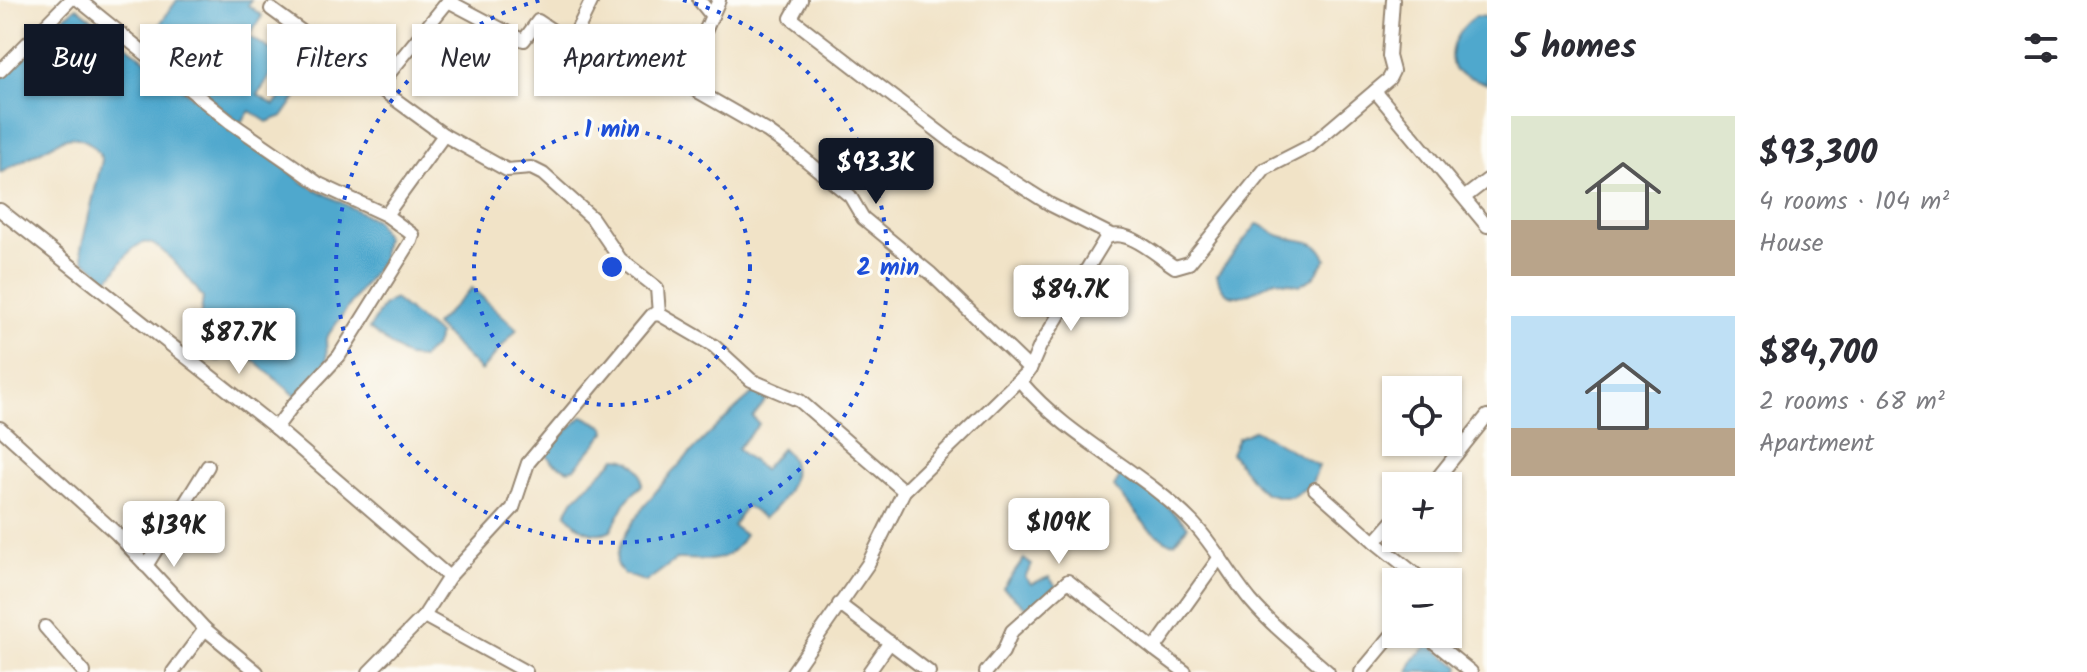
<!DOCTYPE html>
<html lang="en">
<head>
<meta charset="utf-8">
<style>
	body { margin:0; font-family:Kalam,sans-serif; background:#f7f7f7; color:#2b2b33; height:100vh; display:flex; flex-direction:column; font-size:30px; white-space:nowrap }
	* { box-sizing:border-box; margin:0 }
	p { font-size:26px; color:#7c7c81 }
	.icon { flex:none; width:44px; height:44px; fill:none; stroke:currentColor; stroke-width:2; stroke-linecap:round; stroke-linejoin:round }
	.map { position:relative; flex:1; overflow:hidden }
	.panel { display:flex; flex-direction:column; background:#fff; width:600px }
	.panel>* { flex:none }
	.top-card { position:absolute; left:24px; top:24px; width:760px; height:72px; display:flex; gap:16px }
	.buttons { position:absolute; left:1382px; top:376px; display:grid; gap:16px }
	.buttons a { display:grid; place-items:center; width:80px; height:80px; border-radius:0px; background:#fff; box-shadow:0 2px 6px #0004; font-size:40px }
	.price { position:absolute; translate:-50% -68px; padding:0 18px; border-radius:8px; background:#fff; color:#222; font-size:26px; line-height:52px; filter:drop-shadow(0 2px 4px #0008) }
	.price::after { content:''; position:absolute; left:50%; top:48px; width:24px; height:18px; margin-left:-12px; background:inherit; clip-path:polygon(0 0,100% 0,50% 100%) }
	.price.active { background:#111827; color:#fff }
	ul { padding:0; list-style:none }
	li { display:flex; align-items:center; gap:24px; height:200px; padding:0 24px }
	li span { display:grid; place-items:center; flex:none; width:224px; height:160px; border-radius:0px; color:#555 }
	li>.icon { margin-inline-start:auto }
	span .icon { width:96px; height:96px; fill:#fffc; stroke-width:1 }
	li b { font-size:34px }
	h2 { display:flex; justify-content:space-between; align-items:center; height:96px; padding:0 24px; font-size:34px }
	.chip { padding:0 28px; border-radius:0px; background:#fff; box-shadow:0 2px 6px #0004; font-size:28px; line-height:72px }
	.chip.active { background:#111827; color:#fff }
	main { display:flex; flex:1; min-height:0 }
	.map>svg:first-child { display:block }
</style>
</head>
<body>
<main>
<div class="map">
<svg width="1487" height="672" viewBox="0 0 1487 672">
	<rect width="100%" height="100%" fill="#fdfcf7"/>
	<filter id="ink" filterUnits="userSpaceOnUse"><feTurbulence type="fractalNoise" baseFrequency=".0125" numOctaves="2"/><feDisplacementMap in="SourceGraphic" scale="16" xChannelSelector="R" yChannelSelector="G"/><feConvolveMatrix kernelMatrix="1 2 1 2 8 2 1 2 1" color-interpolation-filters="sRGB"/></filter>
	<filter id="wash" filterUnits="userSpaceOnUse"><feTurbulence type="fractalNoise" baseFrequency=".006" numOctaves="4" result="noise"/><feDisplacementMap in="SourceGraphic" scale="32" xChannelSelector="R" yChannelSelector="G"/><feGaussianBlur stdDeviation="1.8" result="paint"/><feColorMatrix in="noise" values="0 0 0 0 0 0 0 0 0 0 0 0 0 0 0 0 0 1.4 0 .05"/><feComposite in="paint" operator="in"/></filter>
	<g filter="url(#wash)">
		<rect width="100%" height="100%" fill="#f1e3c7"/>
		<g fill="#50a8cd" stroke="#466976" stroke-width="2">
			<path d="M177,0H251L248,5L262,16L249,36L271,50L276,44L286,50L258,95L274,105L299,76L305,75L308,80L283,116L267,122L250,111L240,123L145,45Z"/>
			<path d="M77,7L96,22L93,45L105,58L121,41L304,183L375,220L385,236L382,260L326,338L327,361L296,396L245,353L238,351L218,361L210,358L199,327L203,298C195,286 159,238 144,243C126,248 121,267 108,279L84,260L81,249L102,160C96,144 82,135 65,138L0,173V79L52,27Z"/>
			<path d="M1476,16L1487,17V84L1455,71C1444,50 1459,28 1476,16Z"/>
			<path d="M1257,224C1267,226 1271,233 1281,236C1300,243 1318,236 1326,259L1313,278L1300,285L1275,280C1256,290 1225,313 1217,275Z"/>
			<path d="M472,288L517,329L481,371L435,325Z"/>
			<path d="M394,299L439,335L434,347L422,358L407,357L369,329L383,306Z"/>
			<path d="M757,391L767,399L753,417L759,424L737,449L763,470L782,448C808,469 784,502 764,518L746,506L733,526L745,535C725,569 709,558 677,559L646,582L624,574L617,566C609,527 725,415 757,391Z"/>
			<path d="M583,416L605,427L606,432L575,468L568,470L552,462L545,452Z"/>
			<path d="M1255,430L1319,466L1311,485L1291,497H1281L1265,493L1256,485L1231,453L1238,438Z"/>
			<path d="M616,458C632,457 643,470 642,485L627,500L611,530C594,539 576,528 566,513L574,499Z"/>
			<path d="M1123,472L1140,481L1188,526L1175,542L1170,543L1149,529L1114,487Z"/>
			<path d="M1024,559L1032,565L1025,577L1031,584L1049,577L1056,586L1029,610L1003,588Z"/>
			<path d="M1429,644L1460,667L1459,672H1408L1414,659Z"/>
		</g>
	</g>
	<g filter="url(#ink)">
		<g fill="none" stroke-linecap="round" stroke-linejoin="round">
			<defs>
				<g id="street">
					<path d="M79,0L230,122L294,166L319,184L386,215L444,135"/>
					<path d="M699,0L712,16"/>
					<path d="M719,0L687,72L692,88L767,131L796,152L850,196L863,218L931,274L1030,369L1021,382C1069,439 1140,469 1192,522C1215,546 1230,576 1251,601C1273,627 1303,650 1328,672"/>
					<path d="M801,0L791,18L956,145L1051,205L1111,235"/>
					<path d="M448,1L518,38L524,40L538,21L571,43L592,0"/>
					<path d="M271,9L444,135L507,170L531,168L543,174L592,218L620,259L657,288L659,314"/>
					<path d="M0,71L70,0"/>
					<path d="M378,87L449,0"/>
					<path d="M1375,91L1487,226"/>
					<path d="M1465,197L1487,180"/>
					<path d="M0,210L276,428L449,577"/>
					<path d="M0,428L116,533L205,629"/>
					<path d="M276,428L293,405L339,356L411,241L413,235L386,215"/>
					<path d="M1431,486L1487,416"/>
					<path d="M1315,489L1375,542"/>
					<path d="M1396,518L1375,542L1425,582"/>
					<path d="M146,566L208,466"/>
					<path d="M839,604L929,672"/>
					<path d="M424,616L449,577L513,508L528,463L652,315L659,314L714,346L751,380L800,401L904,491"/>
					<path d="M45,627L84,672"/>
					<path d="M1424,634L1471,672"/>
					<path d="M173,672L205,629L257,672"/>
					<path d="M369,672L424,616L526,672"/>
					<path d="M793,672L868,564L904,491L1030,369L1040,346L1106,238C1127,226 1158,257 1175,267L1189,263L1265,169L1310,146L1389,79L1393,71L1389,56L1393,0"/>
					<path d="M869,672L890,642"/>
					<path d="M986,672L1003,652L1012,631L1068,581L1154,649"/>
					<path d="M1185,672L1154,649L1220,557"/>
					<path d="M1361,672L1396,630"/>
				</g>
			</defs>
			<use href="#street" stroke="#968672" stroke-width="16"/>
			<use href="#street" stroke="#fff" stroke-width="12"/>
		</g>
	</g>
	<g fill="none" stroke="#1d4ed8" stroke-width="4" stroke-dasharray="4 8">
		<circle cx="612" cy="267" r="138"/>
		<path d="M683 0A276 276 0 1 1 541 0"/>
	</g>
	<circle cx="612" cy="267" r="12" fill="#1d4ed8" stroke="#fdfcf7" stroke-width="4"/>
	<g font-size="24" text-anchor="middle" font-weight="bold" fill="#1d4ed8" stroke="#fdfcf7" stroke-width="6" stroke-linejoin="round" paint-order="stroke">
		<text x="612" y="137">1 min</text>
		<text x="888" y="275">2 min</text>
	</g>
</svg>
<div class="buttons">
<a><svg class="icon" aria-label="locate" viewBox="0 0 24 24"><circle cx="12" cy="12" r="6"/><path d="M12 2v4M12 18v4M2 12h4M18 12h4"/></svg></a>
<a>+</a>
<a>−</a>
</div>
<b class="price active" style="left:876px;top:206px">$93.3K</b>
<b class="price" style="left:1071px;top:333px">$84.7K</b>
<b class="price" style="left:239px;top:376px">$87.7K</b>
<b class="price" style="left:1059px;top:566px">$109K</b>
<b class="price" style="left:174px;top:569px">$139K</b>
<div class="top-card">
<a class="chip active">Buy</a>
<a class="chip">Rent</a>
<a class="chip">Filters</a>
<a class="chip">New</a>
<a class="chip">Apartment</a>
</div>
</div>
<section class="panel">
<h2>5 homes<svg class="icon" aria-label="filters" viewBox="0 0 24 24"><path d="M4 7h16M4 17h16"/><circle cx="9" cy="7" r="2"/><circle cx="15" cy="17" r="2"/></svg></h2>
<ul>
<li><span style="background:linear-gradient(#dfe7d0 65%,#b9a48a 0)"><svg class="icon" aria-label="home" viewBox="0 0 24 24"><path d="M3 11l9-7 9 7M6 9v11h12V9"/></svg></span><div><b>$93,300</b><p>4 rooms · 104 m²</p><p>House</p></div></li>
<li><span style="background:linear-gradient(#bfe0f5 70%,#b9a48a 0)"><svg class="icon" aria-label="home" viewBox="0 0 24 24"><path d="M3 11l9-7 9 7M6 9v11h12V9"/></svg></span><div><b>$84,700</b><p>2 rooms · 68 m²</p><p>Apartment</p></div></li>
</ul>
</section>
</main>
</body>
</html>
